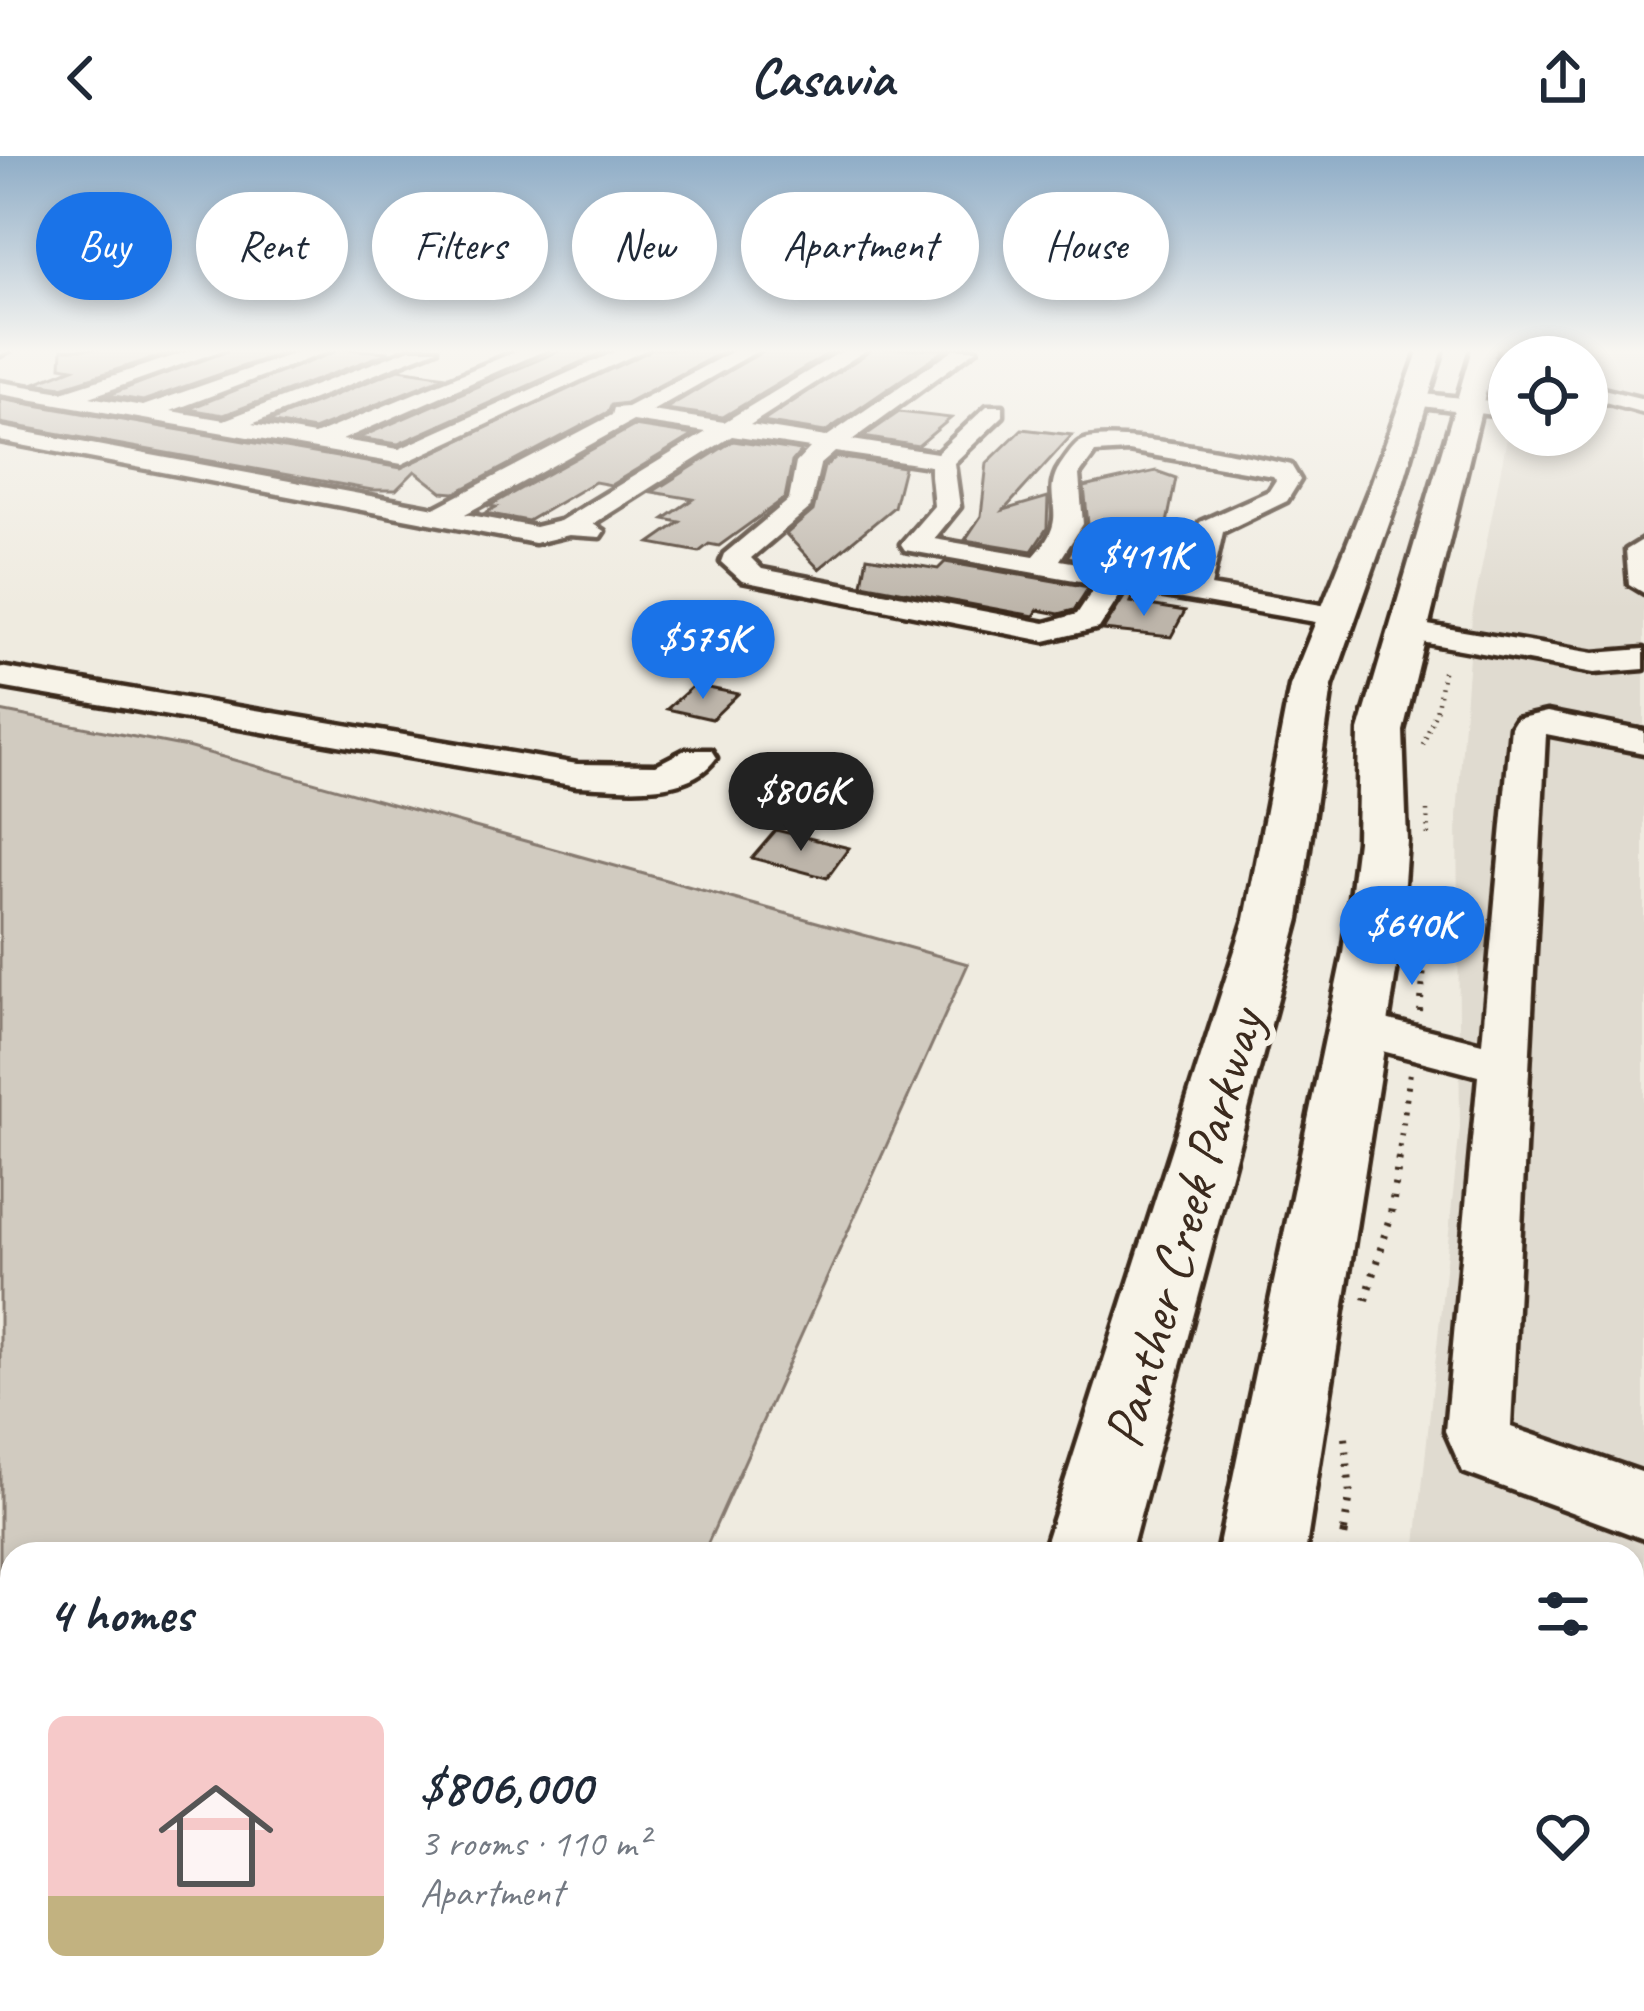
<!DOCTYPE html>
<html lang="en">
<head>
<meta charset="utf-8">
<style>
	body { margin:0; font-family:Caveat,sans-serif; background:#f6f6f7; color:#1f2937; height:100vh; display:flex; flex-direction:column; font-size:45px; white-space:nowrap }
	* { box-sizing:border-box; margin:0 }
	p { font-size:39px; color:#747a83 }
	.icon { flex:none; width:66px; height:66px; fill:none; stroke:currentColor; stroke-width:2; stroke-linecap:round; stroke-linejoin:round }
	.map { position:relative; flex:1; overflow:hidden }
	.details { position:absolute; left:0px; top:1386px; width:1644px; height:471px; display:flex; flex-direction:column; background:#fff; border-radius:36px 36px 0 0; box-shadow:0 6px 18px #0003 }
	.details>* { flex:none }
	.hud { position:absolute; left:36px; top:36px; width:1572px; height:108px; display:flex; gap:24px }
	.tools { position:absolute; left:1488px; top:180px; display:grid; gap:24px }
	.tools a { display:grid; place-items:center; width:120px; height:120px; border-radius:50%; background:#fff; box-shadow:0 6px 18px #0003; font-size:60px }
	.price { position:absolute; translate:-50% -102px; padding:0 27px; border-radius:42px; background:#1a73e8; color:#fff; font-size:39px; line-height:78px; filter:drop-shadow(0 3px 6px #0008) }
	.price::after { content:''; position:absolute; left:50%; top:72px; width:36px; height:27px; margin-left:-18px; background:inherit; clip-path:polygon(0 0,100% 0,50% 100%) }
	.price.active { background:#222; color:#fff }
	ul { padding:0; list-style:none }
	li { display:flex; align-items:center; gap:36px; height:300px; padding:0 48px }
	li+li { border-top:3px solid #e0e1e3 }
	li span { display:grid; place-items:center; flex:none; width:336px; height:240px; border-radius:18px; color:#555 }
	li>.icon { margin-inline-start:auto }
	span .icon { width:144px; height:144px; fill:#fffc; stroke-width:1 }
	li b { font-size:51px }
	h2 { display:flex; justify-content:space-between; align-items:center; height:144px; padding:0 48px; font-size:51px }
	.tag { padding:0 42px; border-radius:54px; background:#fff; box-shadow:0 6px 18px #0003; font-size:42px; line-height:108px }
	.tag.active { background:#1a73e8; color:#fff }
	header { display:flex; justify-content:space-between; align-items:center; height:156px; padding:0 48px; background:#fff; font-size:54px; font-weight:700 }
	.map>svg:first-child { display:block }
</style>
</head>
<body>
<header><svg class="icon" aria-label="back" viewBox="0 0 24 24"><path d="M15 5l-7 7 7 7"/></svg>Casavia<svg class="icon" aria-label="share" viewBox="0 0 24 24"><path d="M12 15V3M7 8l5-5 5 5M5 13v7h14v-7"/></svg></header>
<div class="map">
<svg width="1644" height="1855" viewBox="0 0 1644 1855">
	<rect width="100%" height="100%" fill="#efebe0"/>
	<filter id="ink" filterUnits="userSpaceOnUse"><feTurbulence type="fractalNoise" baseFrequency=".00833" numOctaves="2"/><feDisplacementMap in="SourceGraphic" scale="24" xChannelSelector="R" yChannelSelector="G"/><feConvolveMatrix kernelMatrix="1 2 1 2 8 2 1 2 1" color-interpolation-filters="sRGB"/></filter>
	<g filter="url(#ink)">
		<path fill="#e0dbd0" d="M1524,193H1644V1855H1449L1443,1845H1632V1398H1415L1460,972L1457,660L1472,460L1509,272V279H1587V201H1522Z"/>
		<path fill="#d1cbc0" stroke="#867a6f" stroke-width="3" d="M0,555L187,591L968,808L703,1398H12V1845H542L539,1855H0Z"/>
		<g fill="#bdb5aa" stroke="#3b2a1e" stroke-width="3">
			<path d="M62,193H182L62,231L35,227L73,212L61,210Z"/>
			<path d="M229,193H293L143,245L108,239Z"/>
			<path d="M338,193L390,196L224,259L188,253Z"/>
			<path d="M563,193H610L398,288L358,282Z"/>
			<path d="M651,193H728L626,247L611,249L608,256L455,337L442,336L415,315L396,334H372L0,267V243L401,312Z"/>
			<path d="M765,193H836L723,261L665,253Z"/>
			<path d="M872,193H946L825,276L762,266Z"/>
			<path d="M399,213L446,220L314,274L268,266Z"/>
			<path d="M899,256L951,262L918,290L863,281Z"/>
			<path d="M634,270L693,279L611,329L595,326L528,365L485,357L496,351L489,350Z"/>
			<path d="M1022,273L1072,279L1004,354L1048,341L1047,372L1032,395L965,384L981,360L987,307Z"/>
			<path d="M733,285L801,295L792,306L785,342L719,390L709,388L699,396L650,387L680,366L664,363L693,343L652,336Z"/>
			<path d="M836,301L904,311L894,351L819,413L786,378L813,355L824,311Z"/>
			<path d="M1156,315L1176,322L1162,392L1149,414L1067,401L1088,368L1084,331Z"/>
			<path d="M867,401L938,413L945,406L1089,431L1074,454L1059,458L1038,454L1034,460L862,428Z"/>
			<path d="M1126,438L1134,439L1131,446L1185,455L1171,481L1103,474Z"/>
			<path d="M694,529L738,538L712,563L667,553Z"/>
			<path d="M776,674L849,692L827,722L752,702Z"/>
		</g>
		<g fill="none" stroke-linecap="round" stroke-linejoin="round">
			<defs>
				<g id="minor">
					<path d="M0,193H11L0,199Z"/>
					<path d="M196,193H225L90,241L143,250L306,193H334L171,255L224,264L410,193H437L252,268L314,279L522,193H548L342,284L399,293L621,193H647L402,308L0,238V226L62,236Z"/>
					<path d="M737,193H761L652,255L724,266L845,193H868L750,269L826,281L954,193H977L852,284L937,297L987,250H1003V260L954,307L960,351L934,383L1034,400C1072,359 1042,347 1057,315C1061,308 1073,290 1080,286C1105,270 1257,301 1291,309L1300,324L1287,345L1223,376L1211,430L1339,452L1354,461L1339,470L1124,433L1099,472L1045,485L742,425L721,406L724,398L789,344L796,307L810,292L732,280L593,368L604,375L600,381L569,379L535,387L0,285V271L435,352L612,259L614,252L627,251ZM633,265L706,276L560,365L535,371L465,358ZM1128,295L1273,320L1276,324L1269,335L1200,366L1184,425L1060,404L1083,368L1079,319L1095,297ZM835,296L930,310L934,350L901,388L905,394L1097,428L1077,458L1045,467L762,413L751,402L810,352L820,309Z"/>
					<rect x="1545" y="193" width="20" height="8"/>
					<path d="M1587,229L1644,243V257L1587,241Z"/>
					<path d="M1414,237L1509,247V261L1406,248V238Z"/>
					<path d="M1644,383V437L1629,428L1626,394Z"/>
					<path d="M1410,466L1594,497L1644,493V513L1594,517L1399,482L1394,475L1399,468Z"/>
					<path d="M0,511L577,608L656,609L685,594H711L716,602C687,643 620,631 577,630L0,531Z"/>
					<path d="M1547,556L1644,575V597L1546,578L1511,1271L1644,1317V1383L1463,1316L1445,1275L1478,920L1340,884L1333,872L1340,860L1357,856L1482,887L1511,571L1516,563Z"/>
				</g>
				<g id="major">
					<path d="M1419,193H1443L1402,331L1332,530L1299,763L1130,1398H1042L1245,763L1290,530L1370,331Z"/>
					<path d="M1472,193H1496L1403,575L1407,685L1399,797L1305,1398H1217L1343,797L1357,685L1359,575Z"/>
					<path d="M900,1845H1012L1009,1855H897Z"/>
					<path d="M1124,1845H1236L1234,1855H1122Z"/>
				</g>
			</defs>
			<use href="#minor" stroke="#3b2a1e" stroke-width="9"/>
			<use href="#major" stroke="#3b2a1e" stroke-width="9"/>
			<g stroke="#3b2a1e" stroke-width="4.5" stroke-dasharray="1.5 6" stroke-linecap="butt">
				<path d="M1423,589L1437,552L1444,510"/>
				<path d="M1427,655L1428,683"/>
			</g>
			<g stroke="#3b2a1e" stroke-width="6" stroke-dasharray="3 9" stroke-linecap="butt">
				<path d="M1420,856L1428,768L1424,738"/>
				<path d="M1398,1004L1410,916"/>
			</g>
			<g stroke="#3b2a1e" stroke-width="8" stroke-dasharray="3 10" stroke-linecap="butt">
				<path d="M1366,1144L1391,1058L1399,1001"/>
				<path d="M1344,1375L1350,1340L1345,1281"/>
			</g>
			<g stroke="#3b2a1e" stroke-width="9" stroke-dasharray="4.5 14" stroke-linecap="butt">
				<path d="M1341,1398L1345,1372"/>
				<path d="M1300,1855L1301,1845"/>
			</g>
			<use href="#minor" fill="#f7f3e8" fill-rule="evenodd"/>
			<use href="#major" fill="#f7f3e8" fill-rule="evenodd"/>
		</g>
	</g>
	<linearGradient id="sky" x2="0" y2="1"><stop stop-color="#8fadc7"/><stop offset="0.43" stop-color="#f8f6f1"/><stop offset="1" stop-color="#f8f6f1" stop-opacity="0"/></linearGradient>
	<rect width="1644" height="453" fill="url(#sky)"/>
	<g text-anchor="middle" stroke-width="12" stroke-linejoin="round" paint-order="stroke">
		<g font-size="57" fill="#3b2a1e" stroke="#f7f3e8">
			<text transform="translate(1182 1072) rotate(-74)" y="20">Panther Creek Parkway</text>
		</g>
	</g>
</svg>
<div class="tools">
<a><svg class="icon" aria-label="locate" viewBox="0 0 24 24"><circle cx="12" cy="12" r="6"/><path d="M12 2v4M12 18v4M2 12h4M18 12h4"/></svg></a>
</div>
<b class="price" style="left:1144px;top:463px">$411K</b>
<b class="price" style="left:703px;top:546px">$575K</b>
<b class="price active" style="left:801px;top:698px">$806K</b>
<b class="price" style="left:1412px;top:832px">$640K</b>
<div class="hud">
<a class="tag active">Buy</a>
<a class="tag">Rent</a>
<a class="tag">Filters</a>
<a class="tag">New</a>
<a class="tag">Apartment</a>
<a class="tag">House</a>
</div>
<section class="details">
<h2>4 homes<svg class="icon" aria-label="filters" viewBox="0 0 24 24"><path d="M4 7h16M4 17h16"/><circle cx="9" cy="7" r="2"/><circle cx="15" cy="17" r="2"/></svg></h2>
<ul>
<li><span style="background:linear-gradient(#f6c9c9 75%,#c2b280 0)"><svg class="icon" aria-label="home" viewBox="0 0 24 24"><path d="M3 11l9-7 9 7M6 9v11h12V9"/></svg></span><div><b>$806,000</b><p>3 rooms · 110 m²</p><p>Apartment</p></div><svg class="icon" aria-label="heart" viewBox="0 0 24 24"><path d="M12 20l-8-8c-3-5 5-10 8-4 3-6 11-1 8 4z"/></svg></li>
</ul>
</section>
</div>
</body>
</html>
